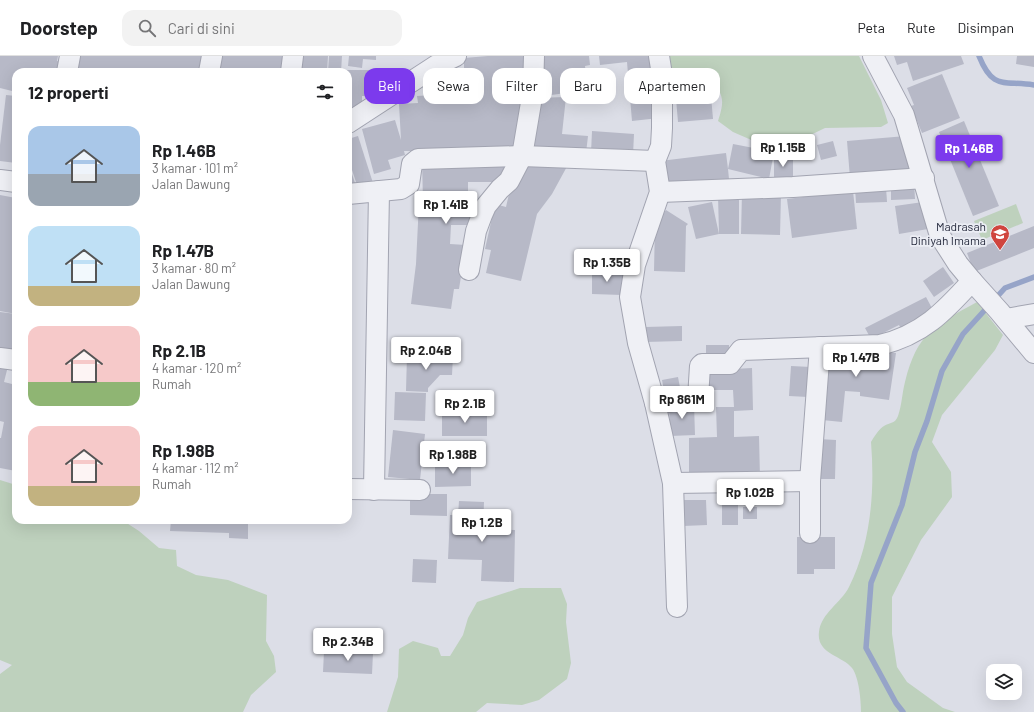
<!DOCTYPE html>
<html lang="id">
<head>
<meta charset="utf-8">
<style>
	body { margin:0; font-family:Barlow,sans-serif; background:#f2f2f2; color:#202124; height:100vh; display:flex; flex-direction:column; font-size:15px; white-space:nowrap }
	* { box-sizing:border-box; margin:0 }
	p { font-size:13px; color:#757577 }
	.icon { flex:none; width:22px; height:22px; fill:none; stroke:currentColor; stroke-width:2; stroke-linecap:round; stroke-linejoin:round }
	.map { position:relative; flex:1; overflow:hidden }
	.sheet { position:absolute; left:12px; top:12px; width:340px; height:456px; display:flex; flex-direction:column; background:#fff; border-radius:12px; box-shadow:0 4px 16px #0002 }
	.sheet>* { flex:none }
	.guide { position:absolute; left:364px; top:12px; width:380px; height:36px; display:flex; gap:8px }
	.buttons { position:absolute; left:986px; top:608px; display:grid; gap:8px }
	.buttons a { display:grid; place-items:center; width:36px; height:36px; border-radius:8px; background:#fff; box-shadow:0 4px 16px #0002; font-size:20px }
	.price { position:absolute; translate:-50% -34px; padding:0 9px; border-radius:4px; background:#fff; color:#222; font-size:13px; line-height:26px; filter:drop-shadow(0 1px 2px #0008) }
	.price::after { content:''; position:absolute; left:50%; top:24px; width:12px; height:9px; margin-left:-6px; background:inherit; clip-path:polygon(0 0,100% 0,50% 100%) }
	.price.active { background:#7c3aed; color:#fff }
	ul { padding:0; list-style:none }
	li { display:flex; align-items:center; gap:12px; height:100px; padding:0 16px }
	li span { display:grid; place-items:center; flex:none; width:112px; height:80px; border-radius:12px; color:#555 }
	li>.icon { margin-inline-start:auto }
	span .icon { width:48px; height:48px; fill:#fffc; stroke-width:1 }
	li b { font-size:17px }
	h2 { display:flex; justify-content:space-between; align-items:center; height:48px; padding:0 16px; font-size:17px }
	.tag { padding:0 14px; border-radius:12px; background:#fff; box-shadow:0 4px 16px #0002; font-size:14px; line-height:36px }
	.tag.active { background:#7c3aed; color:#fff }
	header { display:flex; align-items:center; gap:24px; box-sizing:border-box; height:56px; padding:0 20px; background:#fff; border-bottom:1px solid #e0e0e0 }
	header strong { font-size:19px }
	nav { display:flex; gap:22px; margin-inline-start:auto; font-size:14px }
	.search { width:280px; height:36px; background:#f2f2f2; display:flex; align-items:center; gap:10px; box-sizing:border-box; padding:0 14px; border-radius:12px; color:#757577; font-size:15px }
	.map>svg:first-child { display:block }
</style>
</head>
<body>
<header>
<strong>Doorstep</strong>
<div class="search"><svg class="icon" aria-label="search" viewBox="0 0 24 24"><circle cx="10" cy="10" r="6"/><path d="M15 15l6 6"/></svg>Cari di sini</div>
<nav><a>Peta</a><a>Rute</a><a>Disimpan</a></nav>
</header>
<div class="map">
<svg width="1034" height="656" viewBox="0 0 1034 656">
	<rect width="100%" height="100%" fill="#dcdee7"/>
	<g fill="#bed1bd">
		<path d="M665,0H859L881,44L888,67L881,71L825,72L794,87L756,86L733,76L718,65C726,41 722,39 709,19L673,16L666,11Z"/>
		<path d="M1016,148L1023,167L982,184L974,165Z"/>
		<rect x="348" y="183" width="2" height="224"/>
		<path d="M977,246L1003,279L995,294L942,359L932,386L951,416L952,441L921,484L892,541V578L897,611L907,626L943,652L955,656H861C861,645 859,621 852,612C843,600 816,598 819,576C821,557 841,547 849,531C871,487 875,435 871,386C874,381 879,373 884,370C890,366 895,368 898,360C902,349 902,337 905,326C917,277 935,269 977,246Z"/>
		<path d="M0,424L16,429V464H122L139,475L159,492L176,494L177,510L196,519L228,524L267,539L266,585L274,600L276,616L251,639L243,656H0V618L12,609L0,604Z"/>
		<path d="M520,532H561L567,548L566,566L571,607L567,623L539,644L522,649L487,647L476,656H387L398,621L399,593L413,585L438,592L441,600H450L463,579L468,562L477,546Z"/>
	</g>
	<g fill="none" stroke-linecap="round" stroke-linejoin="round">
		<g stroke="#96a4c8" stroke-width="5.5">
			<path d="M979,0C993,35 1004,24 1034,29"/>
			<path d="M903,656L896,647L866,592L871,527L902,449L915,396L927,365L942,315L963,278L1005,232L1034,221"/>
		</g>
	</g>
	<g fill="#b7b9c7">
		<path d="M0,0H58L57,5L61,6L59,16H16V36L0,32Z"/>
		<path d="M72,0H205L203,16H70Z"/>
		<path d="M217,0H284L282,16H215Z"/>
		<path d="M296,0H328L327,16H295Z"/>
		<path d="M329,0H342L341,16H328Z"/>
		<path d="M349,0H376V4L363,3L362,12L348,10Z"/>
		<path d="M488,0H528V39H522L523,70L520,96L404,95L405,99L388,104L391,113L374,118L362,73L395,64L401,84L399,48L418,47L417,40L450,38L447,13L464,12V2Z"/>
		<path d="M539,0H589L590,9L585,10L588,34L544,40Z"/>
		<path d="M599,0H653L659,62L632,65L627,6L600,9Z"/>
		<path d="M894,0H961L964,8L913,25L907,6L897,9Z"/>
		<path d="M1017,0H1034V11L1016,8Z"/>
		<path d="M345,14H380V40H362V51L348,55V16H345Z"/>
		<path d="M942,18L960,62L922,77L911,50L914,49L907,32Z"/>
		<path d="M710,28L713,63L678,66L675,31Z"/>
		<path d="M6,39L16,40V107L0,105V89Z"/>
		<path d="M566,41L562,78L588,80L586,97L531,94L536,42Z"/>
		<path d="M964,65L999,150L973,160L939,76Z"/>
		<path d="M592,75L634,78L633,99L591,97Z"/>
		<path d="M358,80L373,127L358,132L348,102V83Z"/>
		<path d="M906,80L909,117L850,122L847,85Z"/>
		<path d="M833,85L837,100L821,104L817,89Z"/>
		<path d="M733,88L774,96L769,123L728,113L729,123L663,130L660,105L726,97L728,113Z"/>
		<path d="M774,96L793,97V127H774Z"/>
		<path d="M504,103V126H468V148H474L473,169H451L450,188L466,189L459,233H454L451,253L411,248L416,208L419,146H423L422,104Z"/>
		<path d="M528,105H570L552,138L537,158L521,225L486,217L491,194L485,193L495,148L506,151L511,129L517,130Z"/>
		<path d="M348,106L355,127L348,129Z"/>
		<path d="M914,125L915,143L891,144V126Z"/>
		<path d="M886,131L887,146L856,147L855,132Z"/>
		<path d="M853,135L857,173L792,182L787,143Z"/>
		<path d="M742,137L781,138L780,179L741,178Z"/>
		<path d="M0,139L16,142V258L0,255Z"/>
		<path d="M718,139H739V178H719L696,183L688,151L712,146L719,178Z"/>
		<path d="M923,146L928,173L899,178L895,150Z"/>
		<path d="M666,154L688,168L686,170L685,216L654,215L655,169Z"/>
		<path d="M1034,170V192L974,216L967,197Z"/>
		<path d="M943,211L954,227L934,241L923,225Z"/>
		<path d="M592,216H623L622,239L592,238Z"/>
		<path d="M926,241L934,256L901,273L899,269L871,283L865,272Z"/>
		<path d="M0,256L16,258V297L0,295Z"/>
		<path d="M682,270V285L645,286V271Z"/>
		<rect x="706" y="289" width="23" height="14"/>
		<path d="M867,292L896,297L889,344L860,340V336L845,335L842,366L822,364L827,295Z"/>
		<path d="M407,298L453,300L452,319H440L428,332V336L406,335Z"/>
		<path d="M0,308L8,310L4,326L16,329V415L0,412V382H1L4,366L0,365Z"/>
		<path d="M791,310L811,311L808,341L789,340Z"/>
		<path d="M752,312L753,354L734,355V381L759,380L760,422L689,423V382L717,381L716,351H734L733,334H704V319L733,318V313Z"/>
		<path d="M678,321L681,337L665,340L662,324Z"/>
		<path d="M395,336L426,337L425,365L394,364Z"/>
		<path d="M694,348L695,379L670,380L669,349Z"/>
		<path d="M487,356V380H442V357Z"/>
		<path d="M393,374L425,378L420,424L388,421Z"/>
		<path d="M818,383L836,384L835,423H817Z"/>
		<path d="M471,407V430L435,431V408Z"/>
		<rect x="722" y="435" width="16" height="34"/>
		<path d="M410,438H447V460L410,459Z"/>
		<path d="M682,444H706L707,469L683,470Z"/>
		<path d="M459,445L484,446L483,473L515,474L514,526L481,525L482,504L448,503L450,459H458Z"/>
		<rect x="743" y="451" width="14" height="12"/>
		<path d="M171,464H248V483L229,482V477L170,475Z"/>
		<path d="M797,481H835V513H814V518H797Z"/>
		<path d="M413,503L437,504L436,527L412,526Z"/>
		<path d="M324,595L373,597L372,618L323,616Z"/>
	</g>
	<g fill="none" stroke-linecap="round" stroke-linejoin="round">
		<defs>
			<g id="minor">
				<path d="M659,0L662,19V72L661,90L655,105L660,136L635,209L630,241L638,287L655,347L673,427L677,551"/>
				<path d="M873,0L904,59L940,180L958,208L972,225L999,255L1034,297"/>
				<path d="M67,16L70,0"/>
				<path d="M209,16L212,0"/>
				<path d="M291,16L293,0"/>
				<path d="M348,67L437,9L456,0"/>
				<path d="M0,124L16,126"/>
				<path d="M660,136L793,131L924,122"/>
				<path d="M348,138L401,133L409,128L412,108L418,103L522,100L655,105"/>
				<path d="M469,214L476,175L482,159L486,150L500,133L509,125L522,100L533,35L534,0"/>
				<path d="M1006,263L1034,258"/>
				<path d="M0,302L16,304"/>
				<path d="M655,347L698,342L700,310L702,308H730L741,294L880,289C922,279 944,256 972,225"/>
				<path d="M673,427L810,425"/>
				<path d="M348,433L420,434"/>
				<path d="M374,434L379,135"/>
				<path d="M810,477V425L820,291"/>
			</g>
		</defs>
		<use href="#minor" stroke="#a2a4b1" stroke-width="22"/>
		<use href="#minor" stroke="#eff0f5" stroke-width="20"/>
	</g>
	<defs>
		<symbol id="school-pin" viewBox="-11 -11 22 30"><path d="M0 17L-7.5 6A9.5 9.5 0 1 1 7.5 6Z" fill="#d0453e" stroke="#eceef5"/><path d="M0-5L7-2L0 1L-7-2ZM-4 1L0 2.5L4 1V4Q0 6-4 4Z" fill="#fff"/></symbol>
	</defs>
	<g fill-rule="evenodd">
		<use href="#school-pin" x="989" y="167" width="22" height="30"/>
	</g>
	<g text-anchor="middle" stroke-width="3.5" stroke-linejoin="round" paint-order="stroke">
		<g font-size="12" fill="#262a3d" stroke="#eceef5" text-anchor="end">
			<text x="986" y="175">Madrasah<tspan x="986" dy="14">Diniyah Imama</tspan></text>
		</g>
	</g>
</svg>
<div class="buttons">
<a><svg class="icon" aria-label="layers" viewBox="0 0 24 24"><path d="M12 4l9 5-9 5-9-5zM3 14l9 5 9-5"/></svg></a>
</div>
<b class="price" style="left:783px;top:112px">Rp 1.15B</b>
<b class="price active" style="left:969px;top:113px">Rp 1.46B</b>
<b class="price" style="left:446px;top:169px">Rp 1.41B</b>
<b class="price" style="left:607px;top:227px">Rp 1.35B</b>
<b class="price" style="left:426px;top:315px">Rp 2.04B</b>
<b class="price" style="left:856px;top:322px">Rp 1.47B</b>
<b class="price" style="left:682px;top:364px">Rp 861M</b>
<b class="price" style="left:465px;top:368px">Rp 2.1B</b>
<b class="price" style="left:453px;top:419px">Rp 1.98B</b>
<b class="price" style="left:750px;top:457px">Rp 1.02B</b>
<b class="price" style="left:482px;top:487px">Rp 1.2B</b>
<b class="price" style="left:348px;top:606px">Rp 2.34B</b>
<div class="guide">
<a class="tag active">Beli</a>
<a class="tag">Sewa</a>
<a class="tag">Filter</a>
<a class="tag">Baru</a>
<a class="tag">Apartemen</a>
</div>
<section class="sheet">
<h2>12 properti<svg class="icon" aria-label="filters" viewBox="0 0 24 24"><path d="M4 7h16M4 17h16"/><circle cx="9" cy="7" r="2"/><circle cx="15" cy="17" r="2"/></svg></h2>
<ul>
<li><span style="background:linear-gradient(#a9c7e8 60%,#9aa5b1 0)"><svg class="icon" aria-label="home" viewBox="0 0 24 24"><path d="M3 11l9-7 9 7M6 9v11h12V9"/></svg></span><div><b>Rp 1.46B</b><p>3 kamar · 101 m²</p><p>Jalan Dawung</p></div></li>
<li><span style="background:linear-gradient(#bfe0f5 75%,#c2b280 0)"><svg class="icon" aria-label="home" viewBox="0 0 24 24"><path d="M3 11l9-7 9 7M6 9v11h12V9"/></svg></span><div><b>Rp 1.47B</b><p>3 kamar · 80 m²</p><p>Jalan Dawung</p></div></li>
<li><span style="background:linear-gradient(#f6c9c9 70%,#8fb573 0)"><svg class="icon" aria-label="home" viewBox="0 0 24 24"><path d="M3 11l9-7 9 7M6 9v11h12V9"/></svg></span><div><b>Rp 2.1B</b><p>4 kamar · 120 m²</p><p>Rumah</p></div></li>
<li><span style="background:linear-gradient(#f6c9c9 75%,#c2b280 0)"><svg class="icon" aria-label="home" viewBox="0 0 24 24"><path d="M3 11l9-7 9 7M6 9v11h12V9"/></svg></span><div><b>Rp 1.98B</b><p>4 kamar · 112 m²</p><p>Rumah</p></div></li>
</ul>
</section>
</div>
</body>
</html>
